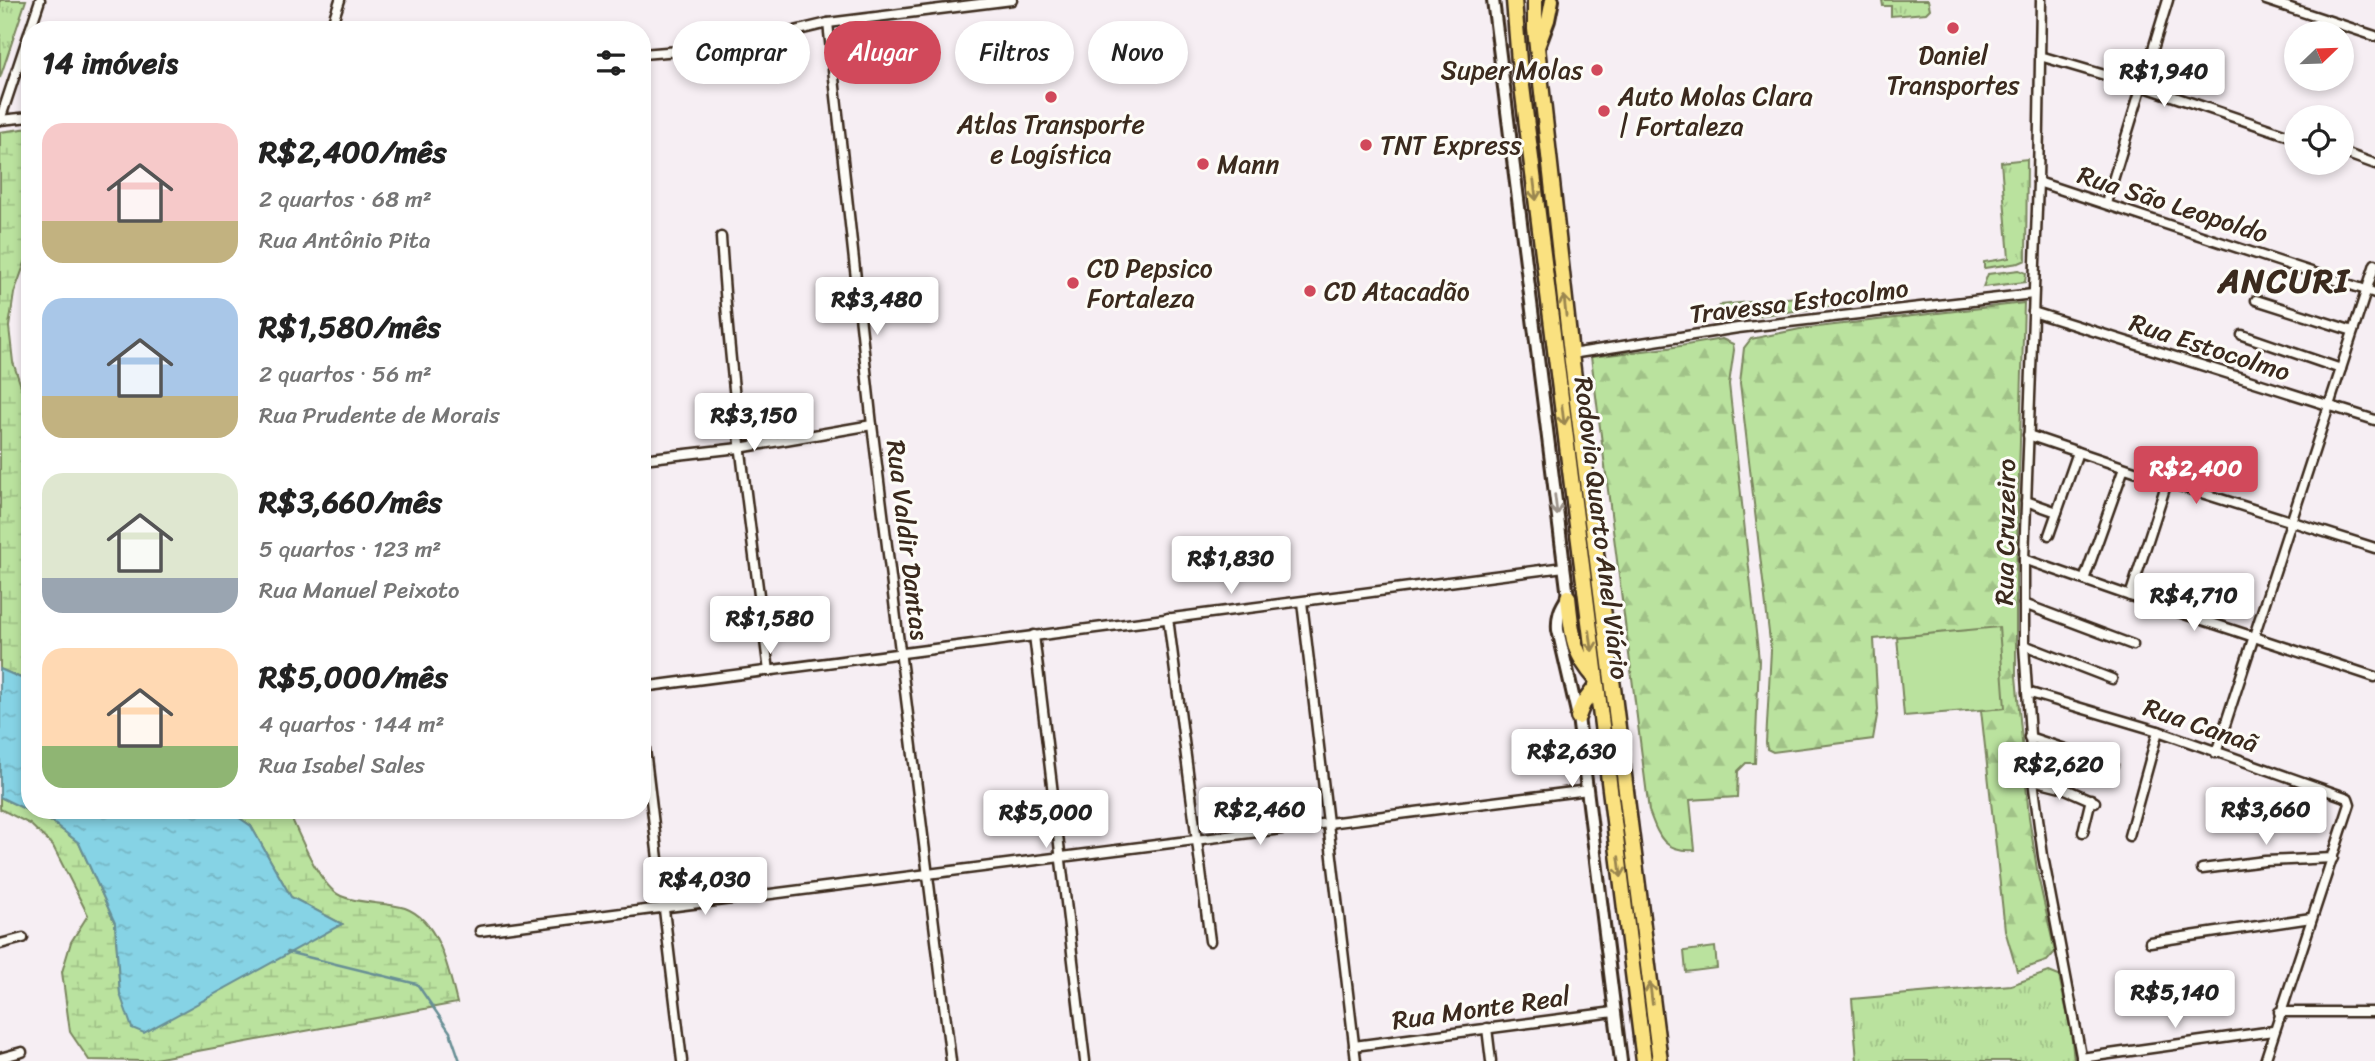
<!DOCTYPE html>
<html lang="pt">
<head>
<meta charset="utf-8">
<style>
	body { margin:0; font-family:Sriracha,sans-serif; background:#f2f2f2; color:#222; height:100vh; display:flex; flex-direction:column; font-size:26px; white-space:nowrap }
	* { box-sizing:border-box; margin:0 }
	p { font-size:23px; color:#767676 }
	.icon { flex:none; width:38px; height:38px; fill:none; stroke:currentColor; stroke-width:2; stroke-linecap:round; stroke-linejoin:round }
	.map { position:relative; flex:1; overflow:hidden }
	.side { position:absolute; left:21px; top:21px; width:630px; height:798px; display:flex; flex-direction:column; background:#fff; border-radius:28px; box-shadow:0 4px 10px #0003 }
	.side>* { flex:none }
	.guide { position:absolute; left:672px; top:21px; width:665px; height:63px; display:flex; gap:14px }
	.needle { width:46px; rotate:67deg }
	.fabs { position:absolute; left:2284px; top:21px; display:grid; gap:14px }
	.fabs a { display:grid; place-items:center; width:70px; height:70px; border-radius:50%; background:#fff; box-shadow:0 4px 10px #0003; font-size:35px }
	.price { position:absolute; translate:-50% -60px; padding:0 16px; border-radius:7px; background:#fff; color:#222; font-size:23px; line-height:46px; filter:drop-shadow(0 2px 4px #0008) }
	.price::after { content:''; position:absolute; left:50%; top:42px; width:21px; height:16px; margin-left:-10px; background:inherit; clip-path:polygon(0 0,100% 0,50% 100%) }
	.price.selected { background:#d1495b; color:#fff }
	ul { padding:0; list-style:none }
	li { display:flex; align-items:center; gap:21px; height:175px; padding:0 21px }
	li span { display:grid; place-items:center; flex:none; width:196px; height:140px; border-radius:21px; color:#555 }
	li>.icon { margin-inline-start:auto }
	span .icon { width:84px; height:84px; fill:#fffc; stroke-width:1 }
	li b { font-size:30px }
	h2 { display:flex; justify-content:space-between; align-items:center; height:84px; padding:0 21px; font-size:30px }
	.tag { padding:0 24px; border-radius:32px; background:#fff; box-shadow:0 4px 10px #0003; font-size:24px; line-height:63px }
	.tag.selected { background:#d1495b; color:#fff }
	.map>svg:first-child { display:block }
</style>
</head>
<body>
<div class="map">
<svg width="2375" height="1061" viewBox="0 0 2375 1061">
	<defs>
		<pattern id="grass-tufts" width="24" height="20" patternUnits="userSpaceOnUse" patternTransform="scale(1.75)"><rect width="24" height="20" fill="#bae29e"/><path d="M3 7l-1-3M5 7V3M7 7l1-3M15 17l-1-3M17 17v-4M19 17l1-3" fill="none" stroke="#a1c288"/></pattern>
		<pattern id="forest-firs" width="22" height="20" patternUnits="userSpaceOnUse" patternTransform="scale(1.75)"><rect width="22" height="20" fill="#bae29e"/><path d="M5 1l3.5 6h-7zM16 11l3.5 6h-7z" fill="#a1c288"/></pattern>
		<pattern id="wetland-marsh" width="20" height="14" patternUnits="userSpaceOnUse" patternTransform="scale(1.75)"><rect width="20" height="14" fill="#bae29e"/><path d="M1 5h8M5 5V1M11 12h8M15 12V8" fill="none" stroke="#a1c288"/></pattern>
		<pattern id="water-ripples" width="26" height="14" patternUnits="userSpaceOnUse" patternTransform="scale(1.75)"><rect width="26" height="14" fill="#86d3e5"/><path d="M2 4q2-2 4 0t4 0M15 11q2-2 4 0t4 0" fill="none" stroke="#75b5c4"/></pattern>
	</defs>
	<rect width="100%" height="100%" fill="#f6eef3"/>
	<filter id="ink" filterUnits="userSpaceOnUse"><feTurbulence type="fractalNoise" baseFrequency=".0143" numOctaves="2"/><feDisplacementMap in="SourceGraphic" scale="14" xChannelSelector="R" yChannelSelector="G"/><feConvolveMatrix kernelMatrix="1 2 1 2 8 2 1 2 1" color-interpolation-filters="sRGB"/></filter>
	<g filter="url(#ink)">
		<g fill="url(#grass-tufts)" stroke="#7a865e" stroke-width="2">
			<path d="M0,0H26L0,78Z"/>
			<path d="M1882,0H1928L1930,9L1926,13L1891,16V6H1883Z"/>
			<path d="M2027,159L2026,260L2019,263L1984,268V262L2009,258L2001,162Z"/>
			<path d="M2019,270L2026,273L2025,282L1983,287L1988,274Z"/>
			<path d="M1806,296L1848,304L1725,320L1713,317L1716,309L1721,305Z"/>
			<path d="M2049,972L2059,976L2071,1031L2074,1061H1857L1852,999L2011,985Z"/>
		</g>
		<g fill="url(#forest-firs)" stroke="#7a865e" stroke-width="2">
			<path d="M2024,303L2016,580V676L2029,817L2038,876L2055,952L2047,961L2017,971L2005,930L1981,710L2004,708L1998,628L1874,639L1878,710L1873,739L1773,752L1767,749L1766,743L1771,650L1740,383L1744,348L1751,339L1800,329Z"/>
			<path d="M1722,339L1733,344L1734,350L1729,384L1759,660L1755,763H1746L1738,771L1737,797L1690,800L1695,850C1663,852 1659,837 1649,811L1591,357L1668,348Z"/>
		</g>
		<g fill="url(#wetland-marsh)" stroke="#7a865e" stroke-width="2">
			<path d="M30,128V249L14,293L9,327L13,362L24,395L30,403V682L0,669V132Z"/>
			<path d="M0,797L52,822L79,843L115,923L120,994L342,924L291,897L251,826L228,810H288C298,832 319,886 341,896C359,904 386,902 405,908C440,921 449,972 457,1003L144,1061L89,1060L70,1032L62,972L71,942L88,915L53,846L30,824L0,809Z"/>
		</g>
		<g fill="#bae29e" stroke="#7a865e" stroke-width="2">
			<path d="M1999,627L2005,708L1904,716L1897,637Z"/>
			<path d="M1715,947L1717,968L1686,972L1684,951Z"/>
		</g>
		<path fill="url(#water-ripples)" stroke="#688f95" stroke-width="2" d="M0,669L30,682V810H228L251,826L291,897L342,924L144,1033L132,1028L120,994L115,923L79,843L52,822L0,797Z"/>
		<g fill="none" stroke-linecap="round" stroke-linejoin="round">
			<path stroke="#688f95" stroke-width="2.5" d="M287,952L417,984L450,1032L460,1061"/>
			<defs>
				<g id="minor">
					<path d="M2041,0L2038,182L2024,559V645L2033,780L2043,856L2082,1061"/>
					<path d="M2266,0L2375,36"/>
					<path d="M828,23L872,425L951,1061"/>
					<path d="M30,30L40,0"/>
					<path d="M330,30L340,0"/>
					<path d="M642,54L728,47L828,23L1012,0"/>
					<path d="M2040,56L2142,86L2296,138"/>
					<path d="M0,120L30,30"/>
					<path d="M0,120L30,117"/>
					<path d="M2342,152L2375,164"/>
					<path d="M2038,182L2375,293"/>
					<path d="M2106,203L2168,0"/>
					<path d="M721,237C730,382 750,526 769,671"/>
					<path d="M2256,300L2353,331"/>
					<path d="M2033,312L2375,420"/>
					<path d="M2242,335L2341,369"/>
					<path d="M1571,354L1738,328L2033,294"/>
					<path d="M2028,435L2167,482L2375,548"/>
					<path d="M642,459L739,448L872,425"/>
					<path d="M2026,501L2057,512"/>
					<path d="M2049,535L2078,452"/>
					<path d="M2024,559L2130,596L2375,677"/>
					<path d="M2084,580L2124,468"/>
					<path d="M2130,596L2167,482"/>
					<path d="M1302,602L1356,1061"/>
					<path d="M2024,604L2133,645"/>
					<path d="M1168,618L1210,941"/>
					<path d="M1034,635L1085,1061"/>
					<path d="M2024,645L2112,679"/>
					<path d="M642,687L1564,567"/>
					<path d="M2027,692L2158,731L2348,798L2350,804L2265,1061"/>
					<path d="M642,724L682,1061"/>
					<path d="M2029,737L2113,765"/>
					<path d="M2216,753L2375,264"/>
					<path d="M2033,780L2061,787L2095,802"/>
					<path d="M2083,832L2091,799"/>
					<path d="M2129,836L2158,731"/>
					<path d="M2202,869L2265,861L2333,858"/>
					<path d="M480,931L1588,790"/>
					<path d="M2150,942L2311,918"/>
					<path d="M0,944L23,938"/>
					<path d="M2279,1012H2375"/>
					<path d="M1487,1028L1491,1061"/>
					<path d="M1354,1046L1614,1012"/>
					<path d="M0,1058L22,1052"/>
					<path d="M2081,1058L2273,1031"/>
				</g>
				<path id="tertiary" d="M1493,0L1568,597C1560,608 1557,616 1558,630L1578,717L1621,1061"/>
				<path id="primary" d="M1538,47L1548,20L1552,0"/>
				<g id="trunk">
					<path d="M1514,0L1519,62L1644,1061"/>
					<path d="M1535,0V29L1571,354L1660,1061"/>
					<path d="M1568,597C1572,631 1571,652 1596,679"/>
					<path d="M1578,717L1583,704L1597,685"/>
				</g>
			</defs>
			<use href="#minor" stroke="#3b2a1e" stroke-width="13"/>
			<use href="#tertiary" stroke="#3b2a1e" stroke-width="16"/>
			<use href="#primary" stroke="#3b2a1e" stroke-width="18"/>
			<use href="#trunk" stroke="#3b2a1e" stroke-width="19"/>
			<use href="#minor" stroke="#fdfcf7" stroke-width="8"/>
			<use href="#tertiary" stroke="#fdfcf7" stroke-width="10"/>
			<use href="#primary" stroke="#fae180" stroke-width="12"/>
			<use href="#trunk" stroke="#fae180" stroke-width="14"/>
		</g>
		<defs><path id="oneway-shaft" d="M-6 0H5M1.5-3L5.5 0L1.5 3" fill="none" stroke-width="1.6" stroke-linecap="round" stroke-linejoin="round" transform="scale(1.75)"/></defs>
		<g stroke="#9a864f">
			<use href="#oneway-shaft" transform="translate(1535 190) rotate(83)"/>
			<use href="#oneway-shaft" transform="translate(1565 306) rotate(-96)"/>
			<use href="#oneway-shaft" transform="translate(1563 415) rotate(83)"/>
			<use href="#oneway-shaft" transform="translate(1591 641) rotate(83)"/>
			<use href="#oneway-shaft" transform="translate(1620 867) rotate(83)"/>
			<use href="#oneway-shaft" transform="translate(1651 993) rotate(-97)"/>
		</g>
		<use stroke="#9c938a" href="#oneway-shaft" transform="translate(1556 505) rotate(83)"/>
	</g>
	<g fill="#d1495b" stroke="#fdfcf7" stroke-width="2.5">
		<circle cx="1953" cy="28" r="7"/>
		<circle cx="1597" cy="70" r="7"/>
		<circle cx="1051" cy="97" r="7"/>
		<circle cx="1604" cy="111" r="7"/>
		<circle cx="1366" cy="145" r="7"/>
		<circle cx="1203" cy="164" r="7"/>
		<circle cx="1073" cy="283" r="7"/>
		<circle cx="1310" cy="291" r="7"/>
	</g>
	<g text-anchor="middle" stroke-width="6" stroke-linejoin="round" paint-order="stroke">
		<g font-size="26" fill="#3b2a1e" stroke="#fdfcf7" text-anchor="start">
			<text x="1953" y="64" text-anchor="middle">Daniel<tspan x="1953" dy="30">Transportes</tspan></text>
			<text x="1583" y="79" text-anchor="end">Super Molas</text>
			<text x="1618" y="105">Auto Molas Clara<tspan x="1618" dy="30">| Fortaleza</tspan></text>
			<text x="1051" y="133" text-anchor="middle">Atlas Transporte<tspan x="1051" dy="30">e Logística</tspan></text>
			<text x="1380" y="154">TNT Express</text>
			<text x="1217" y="173">Mann</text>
			<text x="1087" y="277">CD Pepsico<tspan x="1087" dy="30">Fortaleza</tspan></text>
			<text x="1324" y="300">CD Atacadão</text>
		</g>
		<g font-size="26" fill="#3b2a1e" stroke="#fdfcf7">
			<text transform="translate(2173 204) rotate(18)" y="9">Rua São Leopoldo</text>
			<text transform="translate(1799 301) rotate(-7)" y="9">Travessa Estocolmo</text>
			<text transform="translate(2210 347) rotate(18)" y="9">Rua Estocolmo</text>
			<text transform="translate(1602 528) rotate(83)" y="9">Rodovia Quarto Anel Viário</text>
			<text transform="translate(2005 532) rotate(-89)" y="9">Rua Cruzeiro</text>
			<text transform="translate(908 540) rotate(83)" y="9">Rua Valdir Dantas</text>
			<text transform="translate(2201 725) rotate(19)" y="9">Rua Canaã</text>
			<text transform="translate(1481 1008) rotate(-8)" y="9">Rua Monte Real</text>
		</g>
		<g font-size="33" font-weight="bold" letter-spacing="2" fill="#3b2a1e" stroke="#fdfcf7">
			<text x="2284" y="292">ANCURI</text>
		</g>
	</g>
</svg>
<div class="fabs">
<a><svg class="needle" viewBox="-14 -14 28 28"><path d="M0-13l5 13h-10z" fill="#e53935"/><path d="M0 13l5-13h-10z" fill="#767676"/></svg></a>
<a><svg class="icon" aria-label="locate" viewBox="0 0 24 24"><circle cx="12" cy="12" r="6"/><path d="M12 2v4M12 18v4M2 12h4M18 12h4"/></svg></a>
</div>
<b class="price" style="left:2164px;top:109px">R$1,940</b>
<b class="price" style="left:877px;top:337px">R$3,480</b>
<b class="price" style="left:754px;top:453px">R$3,150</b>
<b class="price selected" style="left:2196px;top:506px">R$2,400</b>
<b class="price" style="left:1231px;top:596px">R$1,830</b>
<b class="price" style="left:2194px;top:633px">R$4,710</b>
<b class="price" style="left:770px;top:656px">R$1,580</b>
<b class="price" style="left:1572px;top:789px">R$2,630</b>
<b class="price" style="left:2059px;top:802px">R$2,620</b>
<b class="price" style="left:1260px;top:847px">R$2,460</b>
<b class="price" style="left:2266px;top:847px">R$3,660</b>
<b class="price" style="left:1046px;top:850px">R$5,000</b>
<b class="price" style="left:705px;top:917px">R$4,030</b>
<b class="price" style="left:2175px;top:1030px">R$5,140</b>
<div class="guide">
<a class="tag">Comprar</a>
<a class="tag selected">Alugar</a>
<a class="tag">Filtros</a>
<a class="tag">Novo</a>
</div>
<section class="side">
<h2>14 imóveis<svg class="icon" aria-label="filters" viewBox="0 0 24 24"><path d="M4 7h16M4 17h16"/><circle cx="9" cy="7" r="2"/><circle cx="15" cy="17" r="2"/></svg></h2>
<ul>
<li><span style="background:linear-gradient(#f6c9c9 70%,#c2b280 0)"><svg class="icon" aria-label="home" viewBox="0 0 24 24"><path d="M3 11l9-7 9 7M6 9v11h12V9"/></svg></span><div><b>R$2,400/mês</b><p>2 quartos · 68 m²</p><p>Rua Antônio Pita</p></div></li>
<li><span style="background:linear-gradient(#a9c7e8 70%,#c2b280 0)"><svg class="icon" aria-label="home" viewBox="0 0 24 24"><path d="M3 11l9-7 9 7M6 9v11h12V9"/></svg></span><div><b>R$1,580/mês</b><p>2 quartos · 56 m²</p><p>Rua Prudente de Morais</p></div></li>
<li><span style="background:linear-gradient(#dfe7d0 75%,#9aa5b1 0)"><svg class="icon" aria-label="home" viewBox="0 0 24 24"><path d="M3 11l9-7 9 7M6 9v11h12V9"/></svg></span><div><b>R$3,660/mês</b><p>5 quartos · 123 m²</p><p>Rua Manuel Peixoto</p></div></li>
<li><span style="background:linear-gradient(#ffd9b3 70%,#8fb573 0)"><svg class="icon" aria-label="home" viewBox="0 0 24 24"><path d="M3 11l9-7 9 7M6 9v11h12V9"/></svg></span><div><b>R$5,000/mês</b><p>4 quartos · 144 m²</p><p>Rua Isabel Sales</p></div></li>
</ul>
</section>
</div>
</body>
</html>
